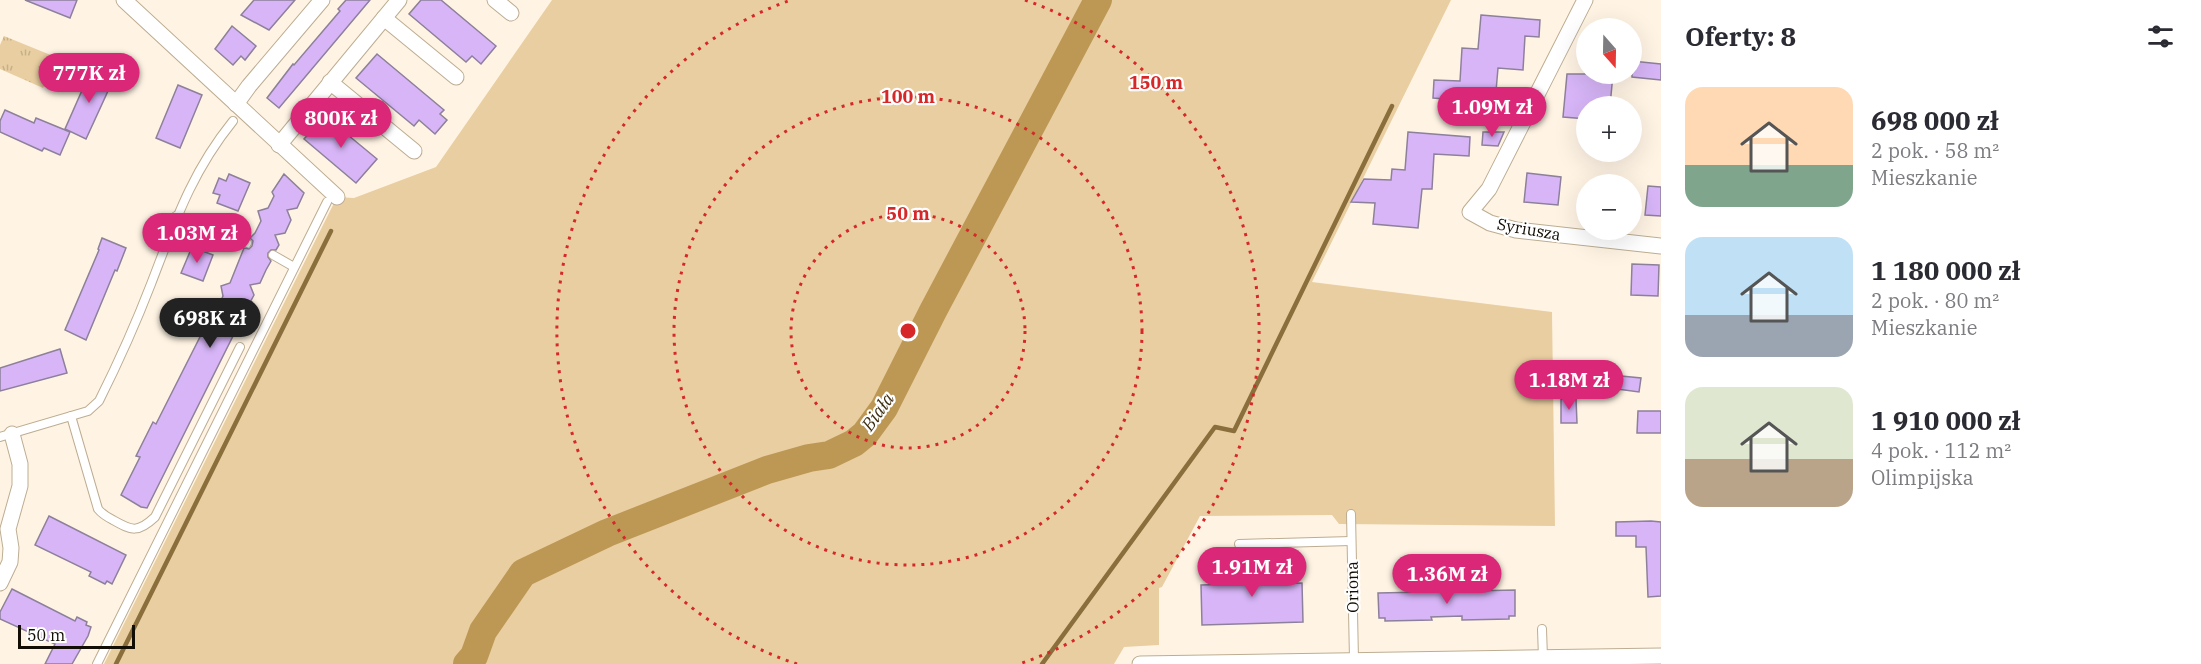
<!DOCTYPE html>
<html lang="pl">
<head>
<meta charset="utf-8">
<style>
	body { margin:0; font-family:"IBM Plex Serif",serif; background:#f7f7f7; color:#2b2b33; height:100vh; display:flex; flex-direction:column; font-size:22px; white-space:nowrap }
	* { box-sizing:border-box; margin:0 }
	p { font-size:20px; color:#7c7c81 }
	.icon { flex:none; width:33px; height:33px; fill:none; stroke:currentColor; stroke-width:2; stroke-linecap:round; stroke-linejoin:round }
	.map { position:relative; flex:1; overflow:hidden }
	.side { display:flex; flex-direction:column; background:#fff; width:540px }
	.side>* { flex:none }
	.needle { width:39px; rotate:160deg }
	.controls { position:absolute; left:1576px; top:18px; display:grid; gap:12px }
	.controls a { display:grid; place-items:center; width:66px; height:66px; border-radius:50%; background:#fff; box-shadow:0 6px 24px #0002; font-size:30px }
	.scale { position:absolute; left:18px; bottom:15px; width:117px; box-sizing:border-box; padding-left:6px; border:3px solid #130e05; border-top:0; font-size:16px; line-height:21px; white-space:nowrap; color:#130e05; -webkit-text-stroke:4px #fff; paint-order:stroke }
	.price { position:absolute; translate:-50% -51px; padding:0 14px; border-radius:21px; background:#db2777; color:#fff; font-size:20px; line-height:39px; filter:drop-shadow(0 2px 3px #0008) }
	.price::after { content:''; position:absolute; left:50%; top:36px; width:18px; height:14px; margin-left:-9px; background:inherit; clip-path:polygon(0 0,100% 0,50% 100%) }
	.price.active { background:#222; color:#fff }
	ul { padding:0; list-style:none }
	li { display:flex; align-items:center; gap:18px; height:150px; padding:0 24px }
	li span { display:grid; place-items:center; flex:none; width:168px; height:120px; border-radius:18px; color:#555 }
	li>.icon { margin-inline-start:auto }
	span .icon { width:72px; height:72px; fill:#fffc; stroke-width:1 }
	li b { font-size:26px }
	h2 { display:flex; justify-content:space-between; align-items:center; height:72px; padding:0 24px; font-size:26px }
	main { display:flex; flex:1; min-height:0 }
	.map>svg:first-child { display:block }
</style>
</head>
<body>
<main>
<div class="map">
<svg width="1661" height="664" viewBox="0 0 1661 664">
	<defs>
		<pattern id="park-tufts" width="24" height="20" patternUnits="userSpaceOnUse" patternTransform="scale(1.5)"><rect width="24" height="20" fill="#e9cea1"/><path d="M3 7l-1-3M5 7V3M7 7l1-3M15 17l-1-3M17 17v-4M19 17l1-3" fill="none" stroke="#c7b089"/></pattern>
	</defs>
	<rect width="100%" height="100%" fill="#fff4e4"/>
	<path fill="#e9cea1" d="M552,0H1451L1312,282L1552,312L1555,526L1339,524L1332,515L1200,516L1162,587L1159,588V645L1124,647L1114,664H104L337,197L354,198L436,167Z"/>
	<path fill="url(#park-tufts)" d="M4,36L58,58L43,88L0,69V45Z"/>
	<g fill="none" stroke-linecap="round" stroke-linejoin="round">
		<g stroke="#8a6f3c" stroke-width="4.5">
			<path d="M116,664L331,231"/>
			<path d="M1042,664L1215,427L1234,431L1392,106"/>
		</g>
		<path stroke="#bd9854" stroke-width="28" d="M467,664L474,656L483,631L523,573L607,533L767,470L809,458L829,455L854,443L865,434L884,408L933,311L1098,0"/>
	</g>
	<g fill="#d7b5f7" stroke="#8d809a" stroke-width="1.5">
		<path d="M25,0H77L70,18Z"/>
		<path d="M254,0H295L269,30L241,15Z"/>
		<path d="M346,0H370L279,108L267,98L293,64L294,65L340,11L338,9Z"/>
		<path d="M421,0H441L496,46L481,64L472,56L466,62L409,14Z"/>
		<path d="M1481,15L1540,20L1539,37L1525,36L1523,70L1498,68L1495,103L1433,98L1434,80L1460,81L1462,48L1478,49Z"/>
		<path d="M232,26L256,46L245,60L241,56L233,65L215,49Z"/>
		<path d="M377,54L444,110L440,114L447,120L435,134L419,120L414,126L356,78Z"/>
		<path d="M1632,61L1661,64V80L1632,77Z"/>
		<path d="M91,70L113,80L86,139L65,129Z"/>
		<path d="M1567,74H1613L1610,106H1587V119L1563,117Z"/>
		<path d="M178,85L202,95L180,148L156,138Z"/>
		<path d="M5,110L34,123L36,118L70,132L60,155L44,148L42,151L0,132V121Z"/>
		<path d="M325,116L377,159L356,183L304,139Z"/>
		<path d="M1408,132L1470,137L1469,156L1434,154L1432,189H1422L1418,228L1373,224L1375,203L1351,202L1364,179L1391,180L1392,169L1405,170Z"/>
		<path d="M1483,132H1504L1498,146L1482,145Z"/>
		<path d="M1527,173L1561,177L1558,205L1524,202Z"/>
		<path d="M229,174L250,183L238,211L217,203L220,195L213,193L219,178L226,181Z"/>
		<path d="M284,174L304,193L297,208L287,210L291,220L285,233L275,235L279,245L276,250H271L268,253V257L271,261L266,270L260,283L250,285L254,295L247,308L238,311L227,333L233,336L147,508L141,507L121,495L140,457L136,456L153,422L156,424L207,323L212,326L223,304L220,303L223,296L221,286L230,283L244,248L249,249L252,246L253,241L250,238L255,233L261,221L258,211L268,208L274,196L272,192Z"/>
		<path d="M1648,186L1661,187V216L1645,215Z"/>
		<path d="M102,238L126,248L117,271L115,270L86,340L65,330L99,250L98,249Z"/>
		<path d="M192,247L213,255L203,281L181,273Z"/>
		<path d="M1632,264L1659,265L1658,296L1631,295Z"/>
		<path d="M60,349L67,373L0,391V368Z"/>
		<path d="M1611,375L1641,378L1639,392L1610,388Z"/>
		<path d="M1561,399H1576L1577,423H1561Z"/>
		<path d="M1638,411H1661V433H1637Z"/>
		<path d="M49,516L126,555L112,584L107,581L105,584L89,576L91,572L35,545Z"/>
		<path d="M1651,521L1661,522V596L1648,597L1646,547H1636V536H1616V522Z"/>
		<path d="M1266,553L1267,584L1302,583L1303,622L1202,625L1201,585L1238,584V554Z"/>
		<path d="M12,589L75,621L77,617L87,622L86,625L91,627L88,636L72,664H45L55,644L0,619V612Z"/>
		<path d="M1515,590V616H1509V619L1462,620V616L1431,617L1432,620L1385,621V618H1379L1378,593Z"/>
	</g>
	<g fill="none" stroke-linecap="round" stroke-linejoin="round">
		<defs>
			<g id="service">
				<path d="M176,216L247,243"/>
				<path d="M273,255L294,267"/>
				<path d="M71,416L98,509C102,514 107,517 113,520C132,531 138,533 155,517L240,347"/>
				<path d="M0,437L88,411L99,401C118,363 136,323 151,284C175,222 191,173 233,121"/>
				<path d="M1351,514L1354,660"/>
				<path d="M1239,544L1351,541"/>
				<path d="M1542,629L1543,658"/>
				<path d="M97,664L327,202"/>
			</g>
			<g id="minor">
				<path d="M124,0L337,197"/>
				<path d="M495,0L511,13"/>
				<path d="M1585,0L1489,189L1470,212L1490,223L1516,230L1661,246"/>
				<path d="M384,18L456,77"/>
				<path d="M330,82L414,151"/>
				<path d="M236,104L249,86L322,0"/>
				<path d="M279,145L399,0"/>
				<path d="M0,583L10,562L11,548L8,529L20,486V464L12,434"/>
				<path d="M1140,664L1661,656"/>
			</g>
		</defs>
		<use href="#service" stroke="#bdad92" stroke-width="10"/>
		<use href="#minor" stroke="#bdad92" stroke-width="17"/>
		<use href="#service" stroke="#fff" stroke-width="8"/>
		<use href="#minor" stroke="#fff" stroke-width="15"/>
	</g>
	<g fill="none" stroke="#d62828" stroke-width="3" stroke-dasharray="3 6">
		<circle cx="908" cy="331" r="117"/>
		<circle cx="908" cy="331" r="234"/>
		<path d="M797 664A351 351 0 0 1 791 0M1025 0A351 351 0 0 1 1019 664"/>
	</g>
	<g text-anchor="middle" stroke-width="4.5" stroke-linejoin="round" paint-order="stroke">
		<g font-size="16" fill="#130e05" stroke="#fff">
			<text transform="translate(1529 229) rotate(10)" y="6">Syriusza</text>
			<text transform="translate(1352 587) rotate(-91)" y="6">Oriona</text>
		</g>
		<g font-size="18" font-style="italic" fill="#3f2f11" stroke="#fff">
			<text transform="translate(878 412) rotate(-55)" y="6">Biała</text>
		</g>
	</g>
	<circle cx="908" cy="331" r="9" fill="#d62828" stroke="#fff" stroke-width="3"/>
	<g font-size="18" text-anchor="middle" font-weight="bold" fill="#d62828" stroke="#fff" stroke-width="4.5" stroke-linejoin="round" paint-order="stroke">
		<text x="1156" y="89">150 m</text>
		<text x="908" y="103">100 m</text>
		<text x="908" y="220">50 m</text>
	</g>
</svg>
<div class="controls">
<a><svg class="needle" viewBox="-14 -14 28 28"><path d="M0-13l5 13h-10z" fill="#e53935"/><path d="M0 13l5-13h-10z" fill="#7c7c81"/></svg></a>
<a>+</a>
<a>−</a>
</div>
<div class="scale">50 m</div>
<b class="price" style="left:89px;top:104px">777K zł</b>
<b class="price" style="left:1492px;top:138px">1.09M zł</b>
<b class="price" style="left:341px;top:149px">800K zł</b>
<b class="price" style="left:197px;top:264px">1.03M zł</b>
<b class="price active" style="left:210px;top:349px">698K zł</b>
<b class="price" style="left:1569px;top:411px">1.18M zł</b>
<b class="price" style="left:1252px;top:598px">1.91M zł</b>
<b class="price" style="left:1447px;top:605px">1.36M zł</b>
</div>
<section class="side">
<h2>Oferty: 8<svg class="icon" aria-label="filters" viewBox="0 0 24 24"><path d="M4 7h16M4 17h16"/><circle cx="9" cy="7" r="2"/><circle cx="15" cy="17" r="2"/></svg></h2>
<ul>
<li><span style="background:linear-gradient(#ffd9b3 65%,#7fa58c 0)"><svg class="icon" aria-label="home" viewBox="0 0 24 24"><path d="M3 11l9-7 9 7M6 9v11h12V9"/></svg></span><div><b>698 000 zł</b><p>2 pok. · 58 m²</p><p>Mieszkanie</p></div></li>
<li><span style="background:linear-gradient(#bfe0f5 65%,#9aa5b1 0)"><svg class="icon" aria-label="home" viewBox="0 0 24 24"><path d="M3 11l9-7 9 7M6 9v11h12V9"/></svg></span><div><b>1 180 000 zł</b><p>2 pok. · 80 m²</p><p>Mieszkanie</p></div></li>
<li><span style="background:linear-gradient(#dfe7d0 60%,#b9a48a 0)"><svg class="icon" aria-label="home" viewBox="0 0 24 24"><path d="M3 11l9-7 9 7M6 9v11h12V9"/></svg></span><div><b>1 910 000 zł</b><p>4 pok. · 112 m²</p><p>Olimpijska</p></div></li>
</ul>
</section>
</main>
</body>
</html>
